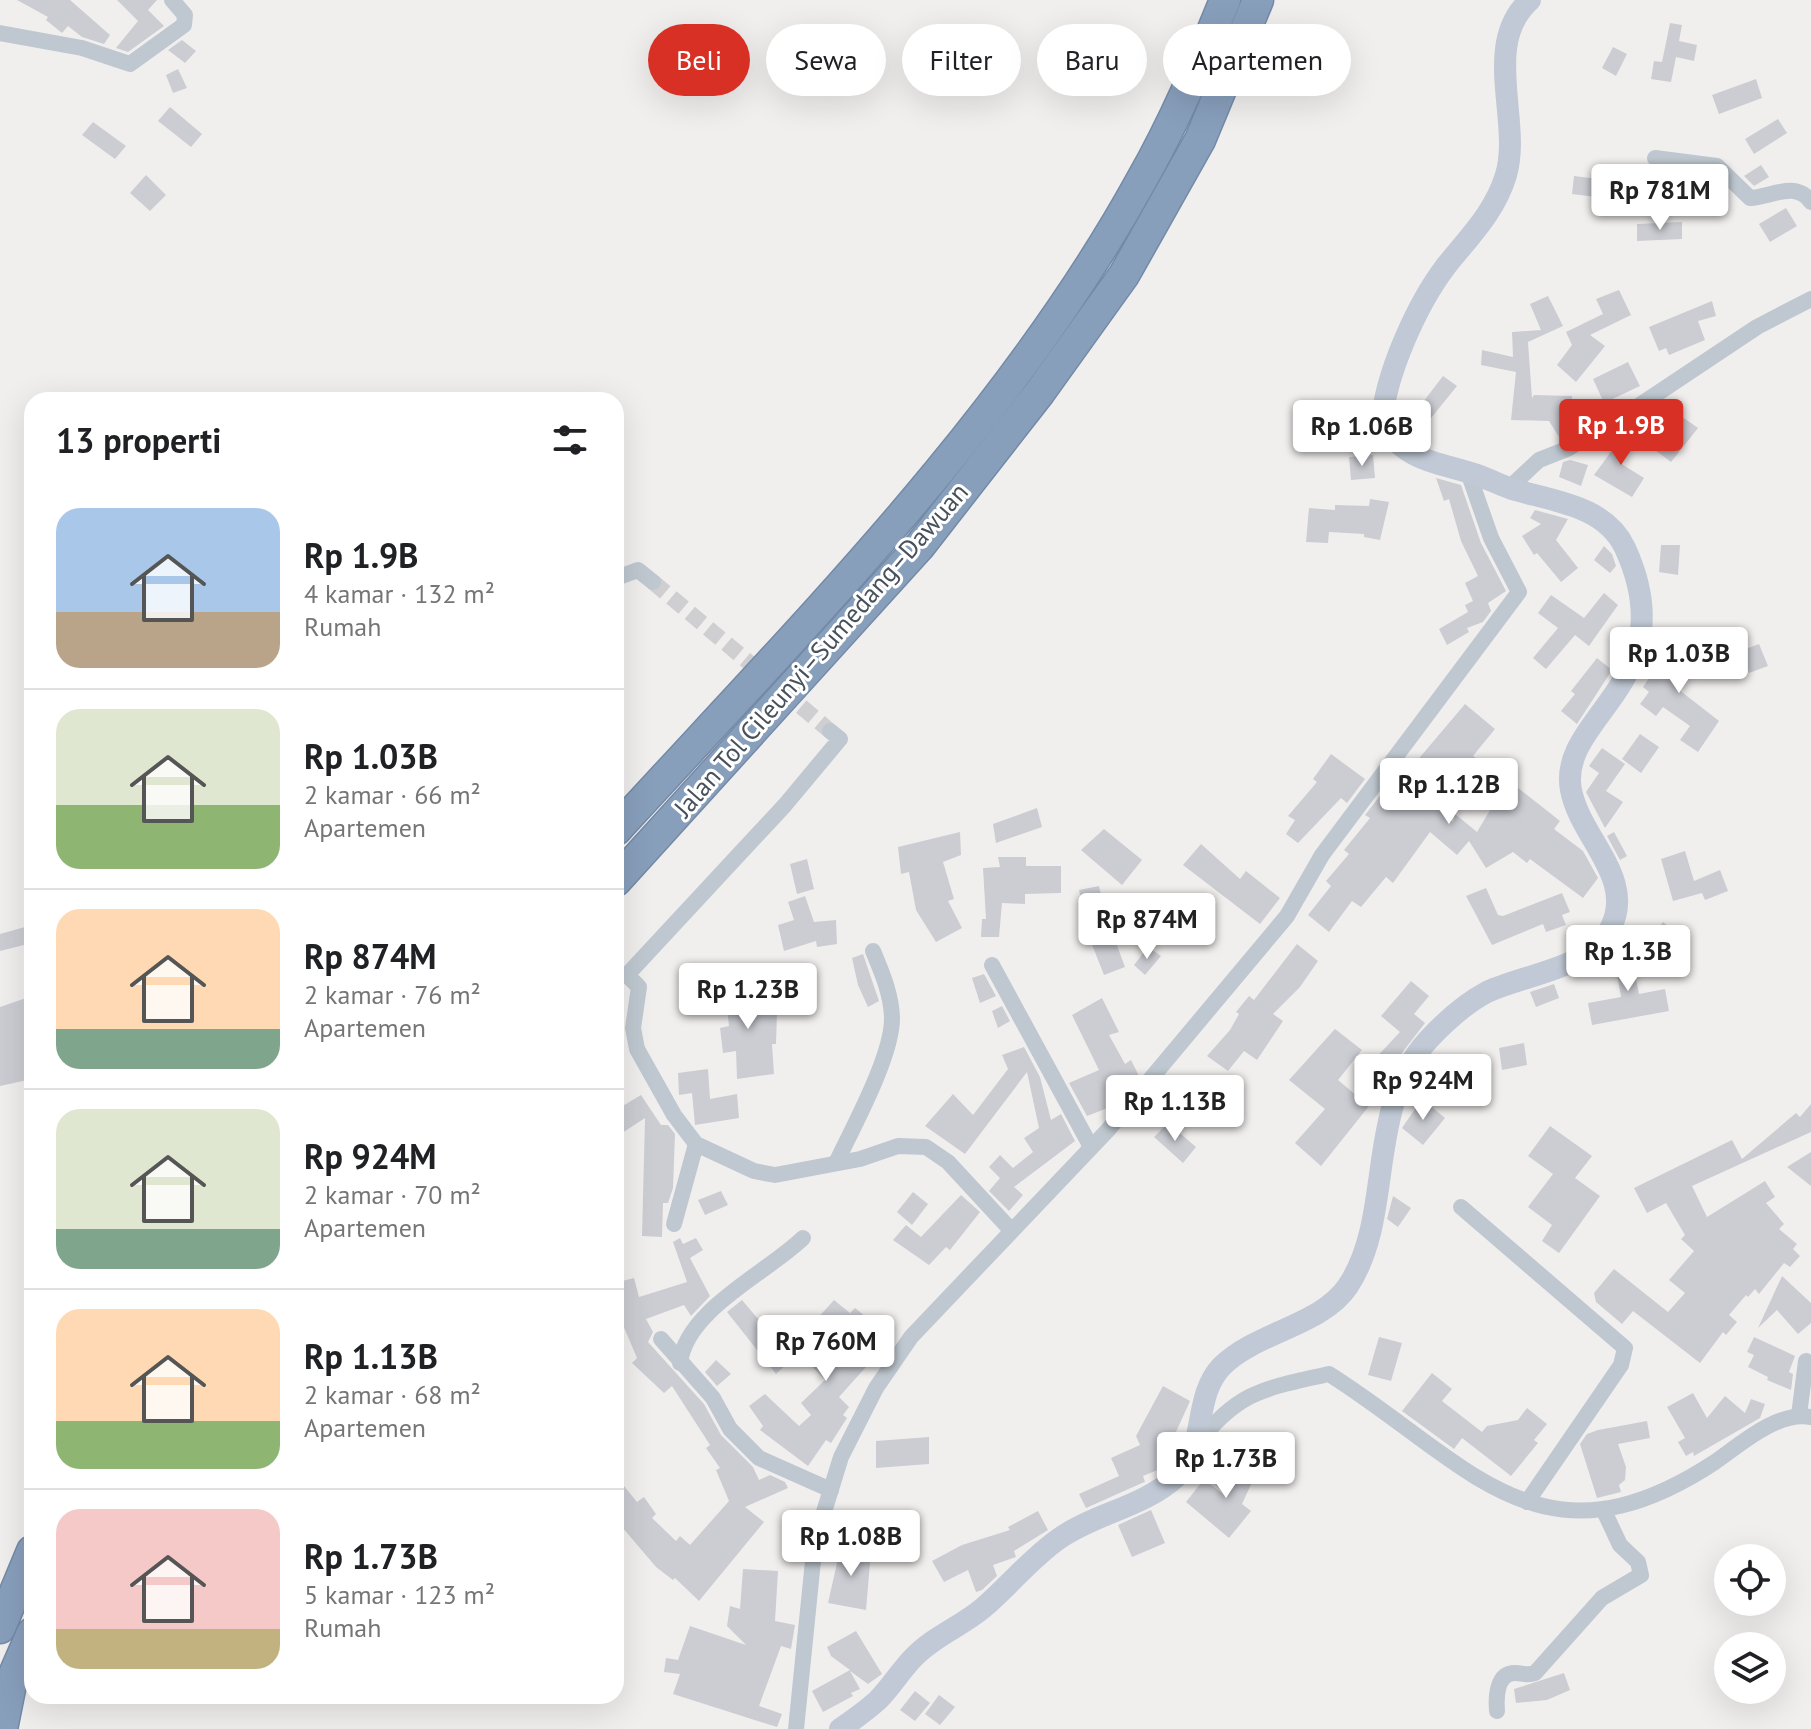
<!DOCTYPE html>
<html lang="id">
<head>
<meta charset="utf-8">
<style>
	body { margin:0; font-family:"PT Sans",sans-serif; background:#f6f6f6; color:#202124; height:100vh; display:flex; flex-direction:column; font-size:30px; white-space:nowrap }
	* { box-sizing:border-box; margin:0 }
	p { font-size:26px; color:#757577 }
	.icon { flex:none; width:44px; height:44px; fill:none; stroke:currentColor; stroke-width:2; stroke-linecap:round; stroke-linejoin:round }
	.map { position:relative; flex:1; overflow:hidden }
	.side { position:absolute; left:24px; top:392px; width:600px; height:1312px; display:flex; flex-direction:column; background:#fff; border-radius:24px; box-shadow:0 8px 32px #0002 }
	.side>* { flex:none }
	.top-card { position:absolute; left:648px; top:24px; width:760px; height:72px; display:flex; gap:16px }
	.tools { position:absolute; left:1714px; top:1544px; display:grid; gap:16px }
	.tools a { display:grid; place-items:center; width:72px; height:72px; border-radius:50%; background:#fff; box-shadow:0 8px 32px #0002; font-size:40px }
	.price { position:absolute; translate:-50% -68px; padding:0 18px; border-radius:8px; background:#fff; color:#222; font-size:26px; line-height:52px; filter:drop-shadow(0 2px 4px #0008) }
	.price::after { content:''; position:absolute; left:50%; top:48px; width:24px; height:18px; margin-left:-12px; background:inherit; clip-path:polygon(0 0,100% 0,50% 100%) }
	.price.active { background:#d93025; color:#fff }
	ul { padding:0; list-style:none }
	li { display:flex; align-items:center; gap:24px; height:200px; padding:0 32px }
	li+li { border-top:2px solid #e0e0e0 }
	li span { display:grid; place-items:center; flex:none; width:224px; height:160px; border-radius:24px; color:#555 }
	li>.icon { margin-inline-start:auto }
	span .icon { width:96px; height:96px; fill:#fffc; stroke-width:1 }
	li b { font-size:34px }
	h2 { display:flex; justify-content:space-between; align-items:center; height:96px; padding:0 32px; font-size:34px }
	.chip { padding:0 28px; border-radius:36px; background:#fff; box-shadow:0 8px 32px #0002; font-size:28px; line-height:72px }
	.chip.active { background:#d93025; color:#fff }
	.map>svg:first-child { display:block }
</style>
</head>
<body>
<div class="map">
<svg width="1811" height="1729" viewBox="0 0 1811 1729">
	<rect width="100%" height="100%" fill="#f1efee"/>
	<g fill="#cbcdd3">
		<path d="M17,0H70L110,35L104,44L82,37L68,26L62,33L46,20L48,17Z"/>
		<path d="M117,0H157L148,10L164,26L128,52L116,48L138,21Z"/>
		<path d="M1670,23L1682,25L1679,41L1697,45L1694,61L1676,57L1671,82L1651,79L1654,61L1662,62Z"/>
		<path d="M182,40L196,51L185,63L168,50Z"/>
		<path d="M1613,47L1627,54L1616,76L1602,68Z"/>
		<path d="M178,69L187,88L173,93L166,75Z"/>
		<path d="M1756,79L1762,98L1719,114L1712,95Z"/>
		<path d="M170,107L202,134L191,147L158,121Z"/>
		<path d="M1778,119L1787,133L1754,154L1745,139Z"/>
		<path d="M93,122L126,146L115,159L82,135Z"/>
		<path d="M1761,165L1769,177L1754,186L1744,176Z"/>
		<path d="M146,175L166,195L150,211L130,193Z"/>
		<path d="M1574,176L1606,180L1604,198L1572,194Z"/>
		<path d="M1786,208L1797,226L1770,242L1759,224Z"/>
		<path d="M1682,222V239L1637,241V224Z"/>
		<path d="M1619,290L1631,315L1590,335L1605,346L1576,382L1557,365L1572,345L1566,332L1603,314L1596,299Z"/>
		<path d="M1548,296L1563,326L1528,342L1532,398L1534,395L1572,396V410L1583,427L1561,440L1549,421L1511,420L1516,372L1481,365L1482,350L1513,357L1512,332L1541,330L1530,304Z"/>
		<path d="M1712,301L1716,316L1698,321L1705,340L1669,355L1666,348L1659,351L1649,327Z"/>
		<path d="M1628,362L1640,386L1604,403L1593,379Z"/>
		<path d="M1443,376L1457,386L1423,428L1410,419Z"/>
		<path d="M1668,407L1698,428L1671,462L1643,441Z"/>
		<path d="M1627,430L1639,442L1620,463L1644,478L1632,497L1594,475Z"/>
		<path d="M1373,455L1375,478L1351,480L1349,457Z"/>
		<path d="M1570,460L1588,465L1581,486L1559,477L1563,462Z"/>
		<path d="M1436,478L1461,485L1481,543L1506,591L1488,603L1491,611L1483,622L1467,628L1469,632L1447,645L1439,629L1468,612L1465,605L1473,601L1465,583L1478,576L1461,541L1449,499L1444,501Z"/>
		<path d="M1370,499L1389,502L1380,540L1364,537V534L1329,532L1328,543L1306,542L1309,508L1335,510V505L1369,506Z"/>
		<path d="M1535,510L1568,519L1556,540L1578,568L1561,582L1537,553L1534,555L1522,536L1541,524L1530,518Z"/>
		<path d="M1661,545H1680L1678,575L1659,572Z"/>
		<path d="M1604,546L1612,554L1616,566L1610,573L1594,560Z"/>
		<path d="M1604,593L1618,605L1589,646L1575,635L1546,669L1533,658L1558,628L1538,613L1551,595L1584,618Z"/>
		<path d="M1675,639L1701,660L1678,689L1719,721L1698,752L1680,740L1690,726L1663,707L1656,716L1640,704L1649,692L1643,687Z"/>
		<path d="M1759,644L1768,666L1749,673L1740,651Z"/>
		<path d="M1597,658L1612,670L1577,724L1561,711L1575,694L1571,691Z"/>
		<path d="M1465,704L1495,729L1473,756L1487,766L1465,794L1436,770L1417,793L1453,822L1455,814L1477,832L1508,780L1560,821L1554,829L1583,851L1598,878L1583,898L1530,859L1527,863L1513,852L1486,868L1469,841L1457,855L1430,832L1393,883L1386,877L1361,907L1352,901L1329,932L1308,915L1331,886L1326,881L1349,854L1344,850L1370,818L1365,815L1383,792L1388,795Z"/>
		<path d="M1640,734L1659,747L1641,773L1622,759Z"/>
		<path d="M1602,748L1625,764L1606,791L1623,802L1605,828L1586,792L1599,773L1589,766Z"/>
		<path d="M1331,754L1365,779L1347,803L1341,798L1298,843L1286,834L1295,820L1288,816L1317,782L1313,779Z"/>
		<path d="M1037,808L1042,827L996,843L993,824Z"/>
		<path d="M1104,829L1142,860L1122,885L1081,850Z"/>
		<path d="M960,832L961,855L943,862L954,899L948,901L962,928L936,942L916,910L909,872L901,874L898,847Z"/>
		<path d="M1614,832L1627,856L1620,860L1607,836Z"/>
		<path d="M1201,844L1240,879L1246,871L1280,898L1260,924L1183,865Z"/>
		<path d="M1685,851L1694,881L1720,870L1728,891L1705,900L1702,893L1673,901L1661,859Z"/>
		<path d="M998,857H1026V866H1061V893L1025,894V904L1002,903L999,937H981L982,919H986L983,868L1000,867Z"/>
		<path d="M807,859L814,889L797,894L790,864Z"/>
		<path d="M1099,886L1111,942L1115,940L1125,967L1104,975L1089,937L1079,890Z"/>
		<path d="M1486,888L1498,915L1503,916L1562,893L1570,912L1562,915L1566,925L1546,932L1543,924L1492,945L1466,896Z"/>
		<path d="M805,896L814,922L836,920L837,944L817,947L816,941L784,951L778,925L794,920L788,902Z"/>
		<path d="M1663,922L1680,936L1664,956L1647,942Z"/>
		<path d="M32,925V943L0,951V934Z"/>
		<path d="M1297,944L1318,961L1300,987L1273,1014L1283,1021L1257,1060L1244,1051L1228,1071L1207,1056L1230,1030L1239,1014L1236,1012L1249,996L1254,1000Z"/>
		<path d="M1638,946L1642,967L1634,969L1639,994L1665,989L1669,1011L1592,1025L1588,1003L1621,997L1613,950Z"/>
		<path d="M1148,947L1161,956L1145,975L1134,965Z"/>
		<path d="M863,954L879,1001L868,1007L858,985L852,958Z"/>
		<path d="M984,974L996,996L980,1003L972,978Z"/>
		<path d="M749,976L755,1013H777L776,1044H772L774,1074L737,1079L736,1051L723,1053L720,1028L729,1026L724,981Z"/>
		<path d="M1411,981L1429,996L1414,1014L1425,1023L1398,1058L1388,1080L1370,1064L1400,1032L1381,1016Z"/>
		<path d="M1554,984L1559,998L1536,1007L1530,992Z"/>
		<path d="M32,996V1079L0,1086V1007Z"/>
		<path d="M1102,998L1119,1032L1109,1035L1125,1064L1131,1060L1139,1076L1122,1088L1124,1093L1113,1106L1087,1116L1069,1083L1099,1070L1072,1015Z"/>
		<path d="M1002,1006L1010,1021L998,1028L992,1011Z"/>
		<path d="M1335,1029L1362,1050L1338,1080L1369,1106L1321,1166L1295,1143L1325,1109L1289,1080Z"/>
		<path d="M1524,1043L1527,1065L1502,1070L1499,1048Z"/>
		<path d="M1024,1047L1040,1077L1051,1120L1061,1114L1075,1141L1014,1187L1023,1195L1009,1211L989,1191L1000,1178L989,1167L1000,1155L1013,1168L1033,1152L1024,1138L1039,1128L1027,1072L965,1154L925,1126L953,1094L973,1115L1008,1069L1002,1055Z"/>
		<path d="M708,1069L710,1099L737,1094L739,1118L695,1125L692,1093L679,1095L678,1073Z"/>
		<path d="M641,1095L661,1125H668L675,1134L673,1188L668,1203H663L662,1237L642,1236L645,1118L616,1137V1110Z"/>
		<path d="M1422,1099L1445,1118L1423,1145L1402,1128Z"/>
		<path d="M1811,1104V1132L1692,1186L1707,1217L1765,1181L1775,1197L1766,1203L1784,1224L1779,1229L1797,1244L1793,1249L1800,1256L1790,1267L1784,1263L1759,1294L1755,1289L1748,1297L1746,1295L1729,1315L1737,1322L1726,1335L1723,1332L1700,1363L1633,1311L1622,1324L1596,1302L1594,1293L1614,1269L1668,1312L1685,1293L1669,1280L1694,1251L1681,1239L1685,1235L1666,1203L1647,1213L1634,1188L1732,1140L1742,1159L1796,1113L1800,1117Z"/>
		<path d="M1168,1123L1196,1147L1183,1163L1154,1137Z"/>
		<path d="M1550,1126L1592,1156L1575,1178L1600,1196L1559,1253L1542,1241L1552,1225L1528,1207L1553,1174L1528,1156Z"/>
		<path d="M1811,1152V1186L1787,1167Z"/>
		<path d="M721,1191L728,1205L705,1215L698,1200Z"/>
		<path d="M913,1192L928,1204L912,1225L897,1212Z"/>
		<path d="M961,1195L980,1212L950,1250L946,1247L929,1265L893,1240L906,1225L921,1237Z"/>
		<path d="M1393,1196L1411,1208L1398,1227L1387,1219Z"/>
		<path d="M680,1238L683,1244L696,1238L703,1250L690,1258L710,1296L691,1316L684,1305L646,1319L653,1332L648,1342L704,1404L721,1435L753,1467L759,1480L770,1475L785,1482L788,1488L745,1507L764,1522L699,1601L675,1578L673,1580L656,1567L616,1520V1476L637,1502L644,1497L656,1514L652,1518L676,1541L680,1536L690,1545L729,1501L716,1470L720,1468L706,1448L710,1445L672,1386L664,1393L632,1363L637,1358L620,1318L624,1316L618,1282L634,1278L639,1297L687,1282L673,1242Z"/>
		<path d="M1782,1276L1811,1303V1323L1798,1334L1777,1310L1758,1328Z"/>
		<path d="M742,1300L792,1359L776,1374L727,1312Z"/>
		<path d="M834,1300L850,1313L855,1308L892,1338L839,1397L849,1407L843,1415L847,1418L831,1443L826,1440L808,1466L760,1430L763,1426L749,1406L765,1394L799,1426L811,1415L801,1403L825,1380L808,1362L832,1335L815,1321Z"/>
		<path d="M1379,1337L1402,1343L1391,1381L1368,1375Z"/>
		<path d="M1754,1337L1795,1356L1789,1372L1793,1374L1791,1390L1767,1380L1768,1377L1748,1367L1754,1355L1747,1352Z"/>
		<path d="M716,1360L731,1374L717,1386L705,1372Z"/>
		<path d="M1432,1373L1452,1389L1442,1401L1482,1432L1487,1426L1518,1420L1527,1408L1547,1424L1534,1440L1538,1443L1511,1476L1462,1438L1454,1449L1402,1411Z"/>
		<path d="M1163,1386L1190,1401L1171,1443L1174,1457L1167,1466L1143,1476L1145,1482L1142,1483L1086,1508L1079,1494L1119,1476L1111,1458L1140,1445L1136,1436Z"/>
		<path d="M1693,1393L1707,1418L1725,1396L1745,1413L1751,1399L1765,1404L1760,1418L1694,1456L1693,1452L1686,1456L1678,1442L1685,1438L1667,1407Z"/>
		<path d="M1647,1421L1650,1438L1618,1444L1626,1467L1625,1480L1619,1485L1621,1492L1597,1498L1580,1444L1587,1434L1598,1430Z"/>
		<path d="M929,1437V1464L876,1468V1441Z"/>
		<path d="M1240,1458L1259,1467L1242,1504L1251,1511L1229,1538L1186,1502L1204,1479L1224,1495Z"/>
		<path d="M1151,1510L1165,1543L1132,1557L1118,1525Z"/>
		<path d="M1038,1511L1048,1530L1014,1551L1016,1557L993,1565L997,1576L982,1590L976,1592L968,1570L944,1582L932,1561L962,1545L1010,1530L1008,1527Z"/>
		<path d="M841,1545L871,1551L866,1610L828,1603Z"/>
		<path d="M743,1569L778,1571L775,1621L795,1625L791,1649L781,1646L759,1706L782,1714L777,1727L673,1694L680,1674L664,1672L666,1658L678,1660L690,1626L746,1645L727,1626L730,1606L740,1609Z"/>
		<path d="M856,1631L882,1674L868,1684L850,1671L860,1689L851,1693L853,1696L823,1712L812,1691L850,1670L831,1656L827,1647Z"/>
		<path d="M1564,1673L1570,1690L1547,1700L1516,1703L1514,1689Z"/>
		<path d="M915,1691L930,1703L915,1721L900,1710Z"/>
		<path d="M939,1695L955,1707L940,1725L925,1714Z"/>
	</g>
	<g fill="none" stroke-linecap="round" stroke-linejoin="round">
		<g stroke="#cfcfd1" stroke-width="16" stroke-dasharray="16 8" stroke-linecap="butt">
			<path d="M653,582L765,676"/>
			<path d="M783,691L830,731"/>
		</g>
		<defs>
			<g id="highway">
				<path d="M616,830C800,629 1009,421 1141,181C1174,123 1200,62 1225,0"/>
				<path d="M616,881L919,547L1040,392L1124,275L1200,140L1258,0"/>
				<path d="M0,1628L32,1551"/>
				<path d="M2,1729L12,1679L32,1633"/>
			</g>
		</defs>
		<use href="#highway" stroke="#738aa7" stroke-width="33"/>
		<g stroke="#bfc8d0" stroke-width="16">
			<path d="M0,33L82,48L130,64L184,25L185,15L172,0"/>
			<path d="M1655,158L1717,166L1750,198C1771,197 1796,180 1811,202"/>
			<path d="M1509,488L1539,460L1567,449L1631,411L1757,327L1811,299"/>
			<path d="M616,578L638,570L653,582"/>
			<path d="M830,731L840,739L785,805L627,975L639,987L633,1028L637,1049L674,1115L696,1144L754,1171L775,1175L860,1159L898,1146L926,1147L948,1162L1010,1229"/>
			<path d="M992,965L1091,1147"/>
			<path d="M836,1163C853,1127 893,1055 892,1017C891,993 882,973 873,951"/>
			<path d="M1461,1207L1625,1348L1621,1365L1527,1502"/>
			<path d="M674,1224L696,1144"/>
			<path d="M661,1339L713,1398L730,1429L759,1458L831,1490"/>
			<path d="M680,1363C686,1310 767,1273 803,1238"/>
			<path d="M1799,1415L1806,1361"/>
			<path d="M1197,1445C1237,1391 1266,1388 1329,1374C1470,1463 1540,1577 1715,1462C1741,1444 1777,1411 1811,1417"/>
			<path d="M1497,1711C1496,1698 1496,1673 1515,1673C1524,1673 1527,1676 1535,1673L1602,1598L1641,1575L1638,1562L1620,1545L1604,1511"/>
			<path d="M796,1729L815,1541L841,1457L876,1388L911,1337L1107,1131L1287,916L1322,855L1519,592L1491,538L1468,472"/>
		</g>
		<path stroke="#c0c9d5" stroke-width="22" d="M840,1729C853,1720 866,1711 878,1700C891,1687 901,1670 914,1657C934,1636 962,1626 983,1608C1009,1586 1032,1557 1060,1538C1096,1513 1143,1507 1176,1477C1208,1448 1192,1397 1222,1366C1258,1331 1321,1326 1348,1286C1395,1215 1364,1108 1429,1039C1445,1022 1466,1003 1487,992C1525,974 1589,969 1610,929C1637,879 1580,838 1571,790C1557,716 1687,683 1625,548C1605,505 1552,501 1512,489C1500,485 1489,479 1477,475C1438,462 1404,462 1382,422C1385,375 1417,304 1446,266C1469,237 1495,212 1506,175C1522,121 1481,44 1530,0"/>
		<use href="#highway" stroke="#889fbc" stroke-width="30"/>
	</g>
	<g text-anchor="middle" stroke-width="6" stroke-linejoin="round" paint-order="stroke">
		<g font-size="26" fill="#47515b" stroke="#fff">
			<text transform="translate(821 650) rotate(-49)" y="9">Jalan Tol Cileunyi–Sumedang–Dawuan</text>
		</g>
	</g>
</svg>
<div class="tools">
<a><svg class="icon" aria-label="locate" viewBox="0 0 24 24"><circle cx="12" cy="12" r="6"/><path d="M12 2v4M12 18v4M2 12h4M18 12h4"/></svg></a>
<a><svg class="icon" aria-label="layers" viewBox="0 0 24 24"><path d="M12 4l9 5-9 5-9-5zM3 14l9 5 9-5"/></svg></a>
</div>
<b class="price" style="left:1660px;top:232px">Rp 781M</b>
<b class="price active" style="left:1621px;top:467px">Rp 1.9B</b>
<b class="price" style="left:1362px;top:468px">Rp 1.06B</b>
<b class="price" style="left:1679px;top:695px">Rp 1.03B</b>
<b class="price" style="left:1449px;top:826px">Rp 1.12B</b>
<b class="price" style="left:1147px;top:961px">Rp 874M</b>
<b class="price" style="left:1628px;top:993px">Rp 1.3B</b>
<b class="price" style="left:748px;top:1031px">Rp 1.23B</b>
<b class="price" style="left:1423px;top:1122px">Rp 924M</b>
<b class="price" style="left:1175px;top:1143px">Rp 1.13B</b>
<b class="price" style="left:826px;top:1383px">Rp 760M</b>
<b class="price" style="left:1226px;top:1500px">Rp 1.73B</b>
<b class="price" style="left:851px;top:1578px">Rp 1.08B</b>
<div class="top-card">
<a class="chip active">Beli</a>
<a class="chip">Sewa</a>
<a class="chip">Filter</a>
<a class="chip">Baru</a>
<a class="chip">Apartemen</a>
</div>
<section class="side">
<h2>13 properti<svg class="icon" aria-label="filters" viewBox="0 0 24 24"><path d="M4 7h16M4 17h16"/><circle cx="9" cy="7" r="2"/><circle cx="15" cy="17" r="2"/></svg></h2>
<ul>
<li><span style="background:linear-gradient(#a9c7e8 65%,#b9a48a 0)"><svg class="icon" aria-label="home" viewBox="0 0 24 24"><path d="M3 11l9-7 9 7M6 9v11h12V9"/></svg></span><div><b>Rp 1.9B</b><p>4 kamar · 132 m²</p><p>Rumah</p></div></li>
<li><span style="background:linear-gradient(#dfe7d0 60%,#8fb573 0)"><svg class="icon" aria-label="home" viewBox="0 0 24 24"><path d="M3 11l9-7 9 7M6 9v11h12V9"/></svg></span><div><b>Rp 1.03B</b><p>2 kamar · 66 m²</p><p>Apartemen</p></div></li>
<li><span style="background:linear-gradient(#ffd9b3 75%,#7fa58c 0)"><svg class="icon" aria-label="home" viewBox="0 0 24 24"><path d="M3 11l9-7 9 7M6 9v11h12V9"/></svg></span><div><b>Rp 874M</b><p>2 kamar · 76 m²</p><p>Apartemen</p></div></li>
<li><span style="background:linear-gradient(#dfe7d0 75%,#7fa58c 0)"><svg class="icon" aria-label="home" viewBox="0 0 24 24"><path d="M3 11l9-7 9 7M6 9v11h12V9"/></svg></span><div><b>Rp 924M</b><p>2 kamar · 70 m²</p><p>Apartemen</p></div></li>
<li><span style="background:linear-gradient(#ffd9b3 70%,#8fb573 0)"><svg class="icon" aria-label="home" viewBox="0 0 24 24"><path d="M3 11l9-7 9 7M6 9v11h12V9"/></svg></span><div><b>Rp 1.13B</b><p>2 kamar · 68 m²</p><p>Apartemen</p></div></li>
<li><span style="background:linear-gradient(#f6c9c9 75%,#c2b280 0)"><svg class="icon" aria-label="home" viewBox="0 0 24 24"><path d="M3 11l9-7 9 7M6 9v11h12V9"/></svg></span><div><b>Rp 1.73B</b><p>5 kamar · 123 m²</p><p>Rumah</p></div></li>
</ul>
</section>
</div>
</body>
</html>
